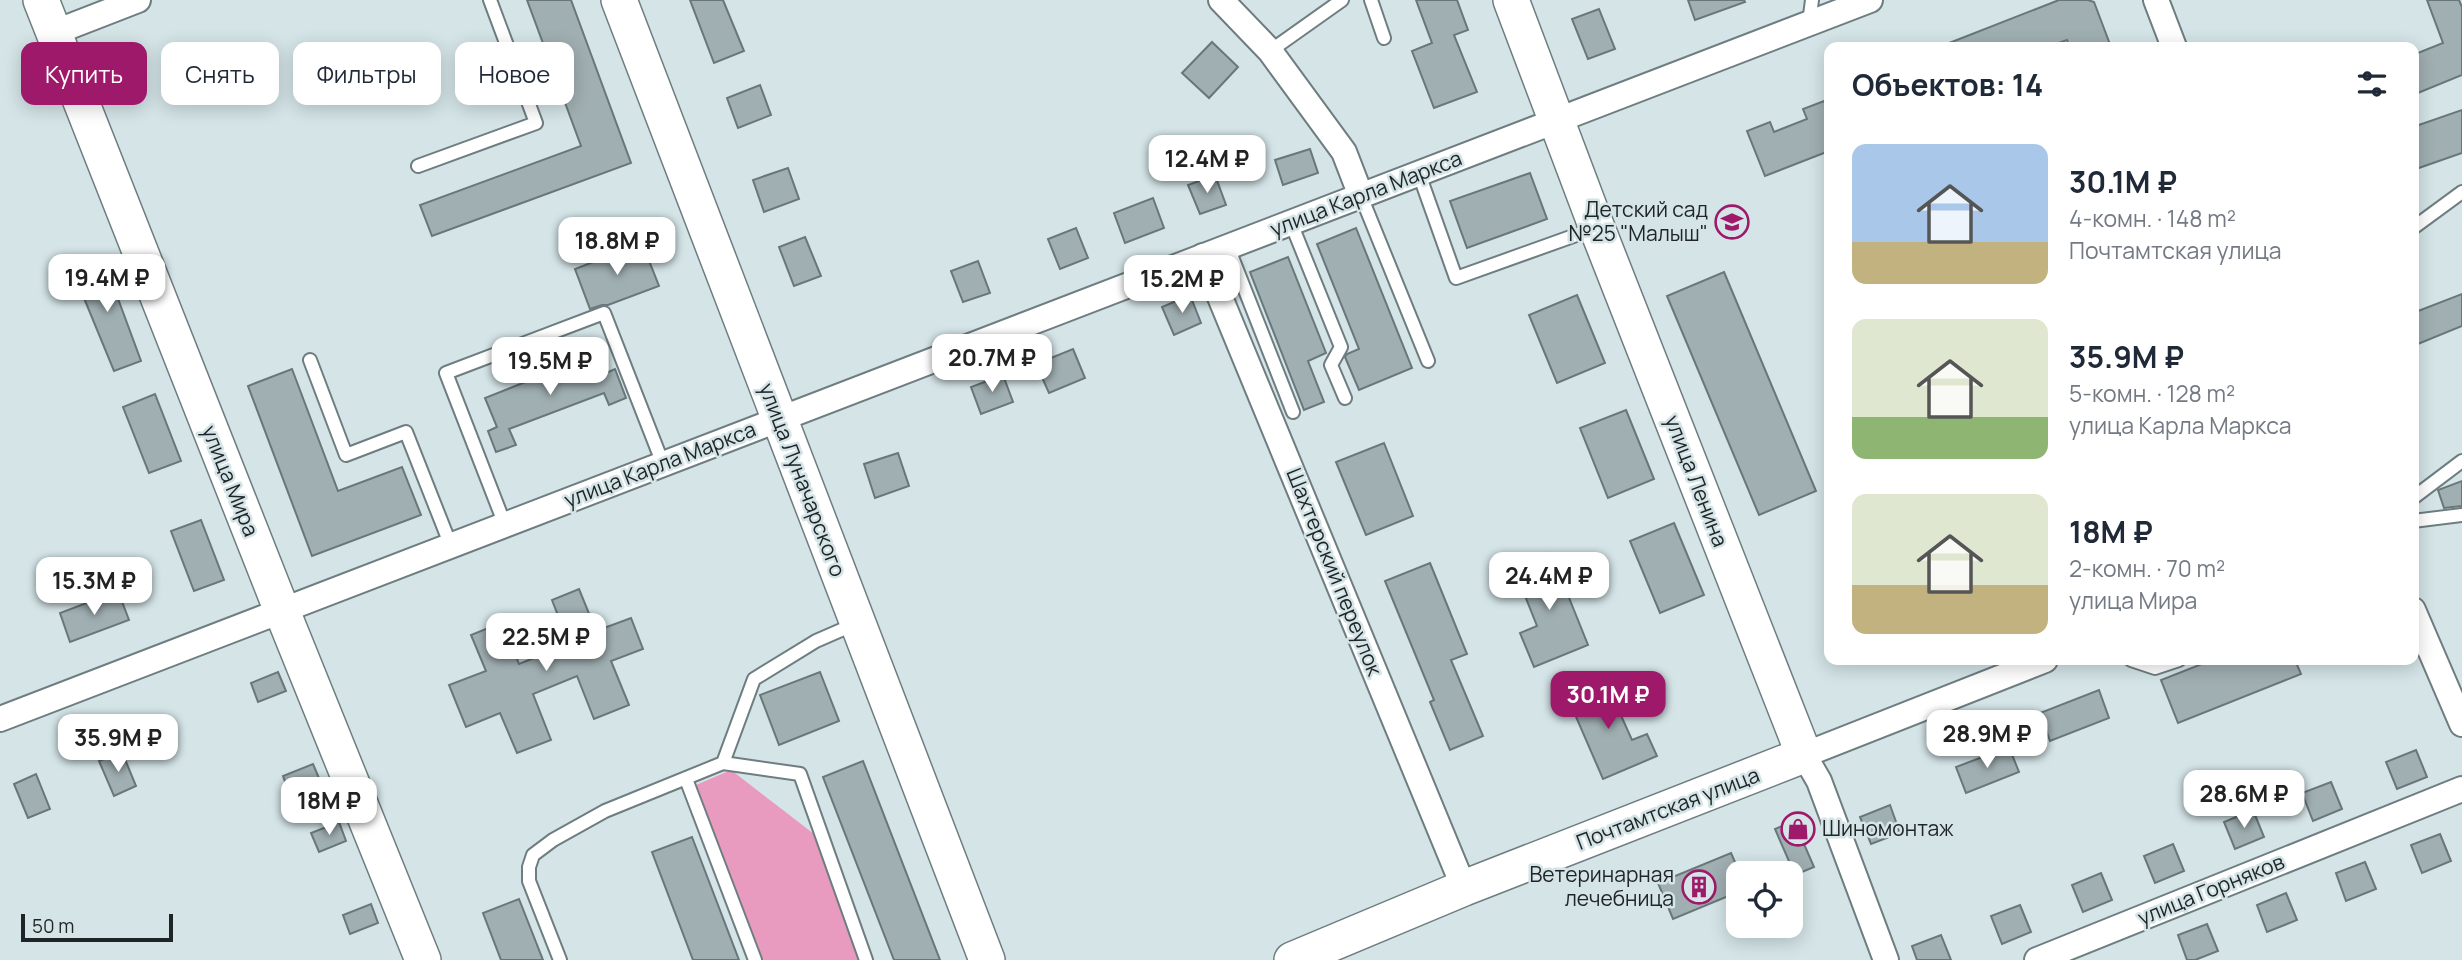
<!DOCTYPE html>
<html lang="ru">
<head>
<meta charset="utf-8">
<style>
	body { margin:0; font-family:Manrope,sans-serif; background:#f6f6f7; color:#1f2937; height:100vh; display:flex; flex-direction:column; font-size:26px; white-space:nowrap }
	* { box-sizing:border-box; margin:0 }
	p { font-size:23px; color:#747a83 }
	.icon { flex:none; width:38px; height:38px; fill:none; stroke:currentColor; stroke-width:2; stroke-linecap:round; stroke-linejoin:round }
	.map { position:relative; flex:1; overflow:hidden }
	.sheet { position:absolute; left:1824px; top:42px; width:595px; height:623px; display:flex; flex-direction:column; background:#fff; border-radius:14px; box-shadow:0 4px 18px #0003 }
	.sheet>* { flex:none }
	.hud { position:absolute; left:21px; top:42px; width:665px; height:63px; display:flex; gap:14px }
	.controls { position:absolute; left:1726px; top:861px; display:grid; gap:14px }
	.controls a { display:grid; place-items:center; width:77px; height:77px; border-radius:14px; background:#fff; box-shadow:0 4px 18px #0003; font-size:35px }
	.scale { position:absolute; left:21px; bottom:18px; width:152px; box-sizing:border-box; padding-left:7px; border:4px solid #1f2426; border-top:0; font-size:19px; line-height:24px; white-space:nowrap; color:#1f2426; -webkit-text-stroke:5px #d4e4e7; paint-order:stroke }
	.price { position:absolute; translate:-50% -60px; padding:0 16px; border-radius:14px; background:#fff; color:#222; font-size:23px; line-height:46px; filter:drop-shadow(0 2px 4px #0008) }
	.price::after { content:''; position:absolute; left:50%; top:42px; width:21px; height:16px; margin-left:-10px; background:inherit; clip-path:polygon(0 0,100% 0,50% 100%) }
	.price.current { background:#9e1969; color:#fff }
	ul { padding:0; list-style:none }
	li { display:flex; align-items:center; gap:21px; height:175px; padding:0 28px }
	li span { display:grid; place-items:center; flex:none; width:196px; height:140px; border-radius:14px; color:#555 }
	li>.icon { margin-inline-start:auto }
	span .icon { width:84px; height:84px; fill:#fffc; stroke-width:1 }
	li b { font-size:30px }
	h2 { display:flex; justify-content:space-between; align-items:center; height:84px; padding:0 28px; font-size:30px }
	.chip { padding:0 24px; border-radius:14px; background:#fff; box-shadow:0 4px 18px #0003; font-size:24px; line-height:63px }
	.chip.current { background:#9e1969; color:#fff }
	.map>svg:first-child { display:block }
</style>
</head>
<body>
<div class="map">
<svg width="2462" height="960" viewBox="0 0 2462 960">
	<rect width="100%" height="100%" fill="#d4e4e7"/>
	<path fill="#e99abf" d="M731,770L814,834L861,960H762L696,785Z"/>
	<g fill="#a0afb2" stroke="#69777a" stroke-width="2">
		<path d="M527,0H571L631,163L432,236L420,205L581,146Z"/>
		<path d="M690,0H723L744,51L714,63Z"/>
		<path d="M1416,0H1457L1468,30L1454,35L1477,92L1434,108L1412,51L1432,43Z"/>
		<path d="M1688,0H1744L1745,2L1695,20Z"/>
		<path d="M2059,0H2088L2094,2L2111,47H2070L2067,40L2047,47H1939Z"/>
		<path d="M2427,0H2459L2462,7V75L2413,95V55L2443,43Z"/>
		<path d="M1599,9L1615,49L1588,59L1572,19Z"/>
		<path d="M1212,42L1238,67L1209,98L1182,73Z"/>
		<path d="M760,85L771,115L738,128L727,98Z"/>
		<path d="M1824,101L1829,113V151L1765,176L1747,131L1770,122L1774,132L1807,119L1803,109Z"/>
		<path d="M2462,110V153L2413,170V127Z"/>
		<path d="M1310,149L1318,173L1283,185L1275,160Z"/>
		<path d="M788,168L799,199L764,212L753,180Z"/>
		<path d="M1530,173L1547,219L1467,248L1450,201Z"/>
		<path d="M1215,175L1226,205L1200,214L1188,185Z"/>
		<path d="M1153,198L1164,228L1125,243L1114,213Z"/>
		<path d="M1076,228L1088,258L1060,269L1048,239Z"/>
		<path d="M1356,228L1412,368L1359,390L1345,357L1347,354L1359,349L1317,244Z"/>
		<path d="M805,237L821,276L794,286L779,247Z"/>
		<path d="M642,243L659,286L608,305H602L590,309L575,269Z"/>
		<path d="M1288,257L1326,353L1308,361L1324,402L1304,410L1250,272Z"/>
		<path d="M103,258L141,361L114,371L72,269Z"/>
		<path d="M978,261L990,293L963,302L951,271Z"/>
		<path d="M1724,272L1816,491L1759,515L1667,296Z"/>
		<path d="M2462,294V326L2413,346V313Z"/>
		<path d="M1190,295L1201,323L1174,335L1162,307Z"/>
		<path d="M1577,295L1605,363L1557,383L1529,315Z"/>
		<path d="M1073,349L1085,378L1049,393L1036,364Z"/>
		<path d="M596,354L604,374L615,369L626,398L609,405L604,393L509,429L516,445L496,452L488,431L497,427L485,398Z"/>
		<path d="M292,369L338,491L402,467L421,515L312,556L248,386Z"/>
		<path d="M1003,375L1013,402L981,414L971,387Z"/>
		<path d="M155,394L181,461L149,473L123,407Z"/>
		<path d="M1626,410L1654,479L1608,498L1580,428Z"/>
		<path d="M1384,443L1413,516L1366,535L1336,462Z"/>
		<path d="M898,453L909,486L875,498L864,464Z"/>
		<path d="M2462,481V506L2444,508L2438,490Z"/>
		<path d="M201,520L224,580L194,591L171,531Z"/>
		<path d="M1674,523L1704,595L1660,613L1630,541Z"/>
		<path d="M1551,553L1588,645L1534,667L1520,633L1537,626L1514,568Z"/>
		<path d="M1430,563L1467,654L1451,660L1483,736L1450,750L1430,702L1434,700L1385,581Z"/>
		<path d="M579,589L596,631L631,618L643,649L611,661L629,705L594,719L577,676L533,694L551,740L517,753L500,713L466,727L449,685L486,671L471,635L503,622L519,664L569,644L552,600Z"/>
		<path d="M118,591L129,620L70,642L60,613Z"/>
		<path d="M2212,660H2295L2301,674L2178,723L2161,680Z"/>
		<path d="M278,672L286,691L258,702L251,683Z"/>
		<path d="M820,672L839,721L779,745L760,695Z"/>
		<path d="M1605,680L1632,740L1647,734L1657,756L1603,779L1567,696Z"/>
		<path d="M2099,690L2109,718L2050,741L2040,713Z"/>
		<path d="M2009,747L2019,772L1966,793L1956,767Z"/>
		<path d="M2416,750L2427,777L2397,789L2386,762Z"/>
		<path d="M122,752L136,786L114,796L99,761Z"/>
		<path d="M863,761L940,960H894L823,777Z"/>
		<path d="M313,764L321,783L290,795L283,776Z"/>
		<path d="M36,774L50,809L28,818L14,784Z"/>
		<path d="M2331,782L2342,809L2313,821L2302,793Z"/>
		<path d="M1890,805L1900,833L1871,844L1860,817Z"/>
		<path d="M2253,810L2264,837L2235,849L2224,822Z"/>
		<path d="M1794,821L1814,867L1795,875L1775,829Z"/>
		<path d="M339,822L346,841L319,852L311,833Z"/>
		<path d="M2440,834L2451,861L2422,873L2411,845Z"/>
		<path d="M692,837L739,960H693L652,852Z"/>
		<path d="M2173,844L2184,871L2155,883L2144,856Z"/>
		<path d="M1731,853L1738,869V892L1673,919L1658,883Z"/>
		<path d="M2365,862L2376,889L2346,901L2336,873Z"/>
		<path d="M2101,873L2112,900L2083,912L2072,885Z"/>
		<path d="M2286,893L2297,920L2267,932L2257,905Z"/>
		<path d="M519,899L543,960H501L483,913Z"/>
		<path d="M371,904L378,923L350,934L343,915Z"/>
		<path d="M2020,905L2031,932L2002,944L1991,916Z"/>
		<path d="M2207,924L2218,951L2195,960H2187L2178,935Z"/>
		<path d="M1941,935L1951,960H1917L1912,946Z"/>
	</g>
	<g fill="none" stroke-linecap="round" stroke-linejoin="round">
		<defs>
			<g id="lane">
				<path d="M1371,0L1384,38"/>
				<path d="M1809,23L1812,0"/>
				<path d="M1270,51L1342,0"/>
				<path d="M418,166L536,123L490,0"/>
				<path d="M1419,174L1456,278L1593,229"/>
				<path d="M1361,196L1428,361"/>
				<path d="M1291,223L1341,347L1331,365L1345,398"/>
				<path d="M2413,228L2462,192"/>
				<path d="M1228,247L1293,412"/>
				<path d="M310,360L346,455L406,432L451,546"/>
				<path d="M2413,498L2462,461"/>
				<path d="M2413,521L2462,515"/>
				<path d="M505,525L446,373L604,313L663,464"/>
				<path d="M2131,660L2155,668L2179,660"/>
				<path d="M723,763L800,774L866,960"/>
				<path d="M686,779L755,960"/>
				<path d="M560,960L529,881V867L533,855L553,840L605,811L723,763L754,679L816,641L855,624"/>
			</g>
			<g id="street">
				<path d="M1221,0L1270,51L1344,152L1361,196"/>
				<path d="M2156,0L2174,47"/>
				<path d="M53,33L138,0"/>
				<path d="M1203,256L1464,888"/>
				<path d="M2413,610L2462,724"/>
				<path d="M0,719L1870,0"/>
				<path d="M1886,960L1819,781L1804,755L2045,660"/>
				<path d="M2037,960L2462,789"/>
			</g>
			<g id="secondary">
				<path d="M41,0L282,611L423,960"/>
				<path d="M619,0L987,960"/>
				<path d="M1292,960L1464,888L1804,755L1597,228L1511,0"/>
			</g>
		</defs>
		<use href="#lane" stroke="#6e7d80" stroke-width="16"/>
		<use href="#street" stroke="#6e7d80" stroke-width="28"/>
		<use href="#secondary" stroke="#6e7d80" stroke-width="38"/>
		<use href="#lane" stroke="#fff" stroke-width="12"/>
		<use href="#street" stroke="#fff" stroke-width="24"/>
		<use href="#secondary" stroke="#fff" stroke-width="35"/>
	</g>
	<defs>
		<symbol id="school-ring" viewBox="-11 -11 22 22"><circle r="9.5" fill="#d4e4e7" stroke="#9e1969" stroke-width="1.5"/><path d="M0-5L7-2L0 1L-7-2ZM-4 1L0 2.5L4 1V4Q0 6-4 4Z" fill="#9e1969"/></symbol>
		<symbol id="shop-ring" viewBox="-11 -11 22 22"><circle r="9.5" fill="#d4e4e7" stroke="#9e1969" stroke-width="1.5"/><path d="M-5-2.5h2.3a2.7 3.5 0 0 1 5.4 0H5L5.5 6h-11ZM-1.5-2.5h3a1.5 2.3 0 0 0-3 0Z" fill="#9e1969"/></symbol>
		<symbol id="building-ring" viewBox="-11 -11 22 22"><circle r="9.5" fill="#d4e4e7" stroke="#9e1969" stroke-width="1.5"/><path d="M-4-6H4V6H1V3H-1V6H-4ZM-2.5-4.3h1.7v1.8h-1.7ZM.8-4.3h1.7v1.8H.8ZM-2.5-1h1.7V.8h-1.7ZM.8-1h1.7V.8H.8Z" fill="#9e1969"/></symbol>
	</defs>
	<g fill-rule="evenodd">
		<use href="#school-ring" x="1713" y="203" width="38" height="38"/>
		<use href="#shop-ring" x="1779" y="810" width="38" height="38"/>
		<use href="#building-ring" x="1680" y="868" width="38" height="38"/>
	</g>
	<g text-anchor="middle" stroke-width="5" stroke-linejoin="round" paint-order="stroke">
		<g font-size="21" fill="#1f2426" stroke="#d4e4e7">
			<text transform="translate(1366 194) rotate(-21)" y="7">улица Карла Маркса</text>
			<text transform="translate(660 465) rotate(-21)" y="7">улица Карла Маркса</text>
			<text transform="translate(802 480) rotate(69)" y="7">улица Луначарского</text>
			<text transform="translate(230 481) rotate(68)" y="7">улица Мира</text>
			<text transform="translate(1696 481) rotate(69)" y="7">улица Ленина</text>
			<text transform="translate(1334 572) rotate(68)" y="7">Шахтерский переулок</text>
			<text transform="translate(1668 809) rotate(-21)" y="7">Почтамтская улица</text>
			<text transform="translate(2211 890) rotate(-22)" y="7">улица Горняков</text>
		</g>
		<g font-size="21" fill="#1f2426" stroke="#d4e4e7" text-anchor="end">
			<text x="1708" y="217">Детский сад<tspan x="1708" dy="24">№25 "Малыш"</tspan></text>
			<text x="1822" y="836" text-anchor="start">Шиномонтаж</text>
			<text x="1674" y="882">Ветеринарная<tspan x="1674" dy="24">лечебница</tspan></text>
		</g>
	</g>
</svg>
<div class="controls">
<a><svg class="icon" aria-label="locate" viewBox="0 0 24 24"><circle cx="12" cy="12" r="6"/><path d="M12 2v4M12 18v4M2 12h4M18 12h4"/></svg></a>
</div>
<div class="scale">50 m</div>
<b class="price" style="left:1207px;top:195px">12.4M ₽</b>
<b class="price" style="left:617px;top:277px">18.8M ₽</b>
<b class="price" style="left:107px;top:314px">19.4M ₽</b>
<b class="price" style="left:1182px;top:315px">15.2M ₽</b>
<b class="price" style="left:992px;top:394px">20.7M ₽</b>
<b class="price" style="left:550px;top:397px">19.5M ₽</b>
<b class="price" style="left:1549px;top:612px">24.4M ₽</b>
<b class="price" style="left:94px;top:617px">15.3M ₽</b>
<b class="price" style="left:546px;top:673px">22.5M ₽</b>
<b class="price current" style="left:1608px;top:731px">30.1M ₽</b>
<b class="price" style="left:1987px;top:770px">28.9M ₽</b>
<b class="price" style="left:118px;top:774px">35.9M ₽</b>
<b class="price" style="left:2244px;top:830px">28.6M ₽</b>
<b class="price" style="left:329px;top:837px">18M ₽</b>
<div class="hud">
<a class="chip current">Купить</a>
<a class="chip">Снять</a>
<a class="chip">Фильтры</a>
<a class="chip">Новое</a>
</div>
<section class="sheet">
<h2>Объектов: 14<svg class="icon" aria-label="filters" viewBox="0 0 24 24"><path d="M4 7h16M4 17h16"/><circle cx="9" cy="7" r="2"/><circle cx="15" cy="17" r="2"/></svg></h2>
<ul>
<li><span style="background:linear-gradient(#a9c7e8 70%,#c2b280 0)"><svg class="icon" aria-label="home" viewBox="0 0 24 24"><path d="M3 11l9-7 9 7M6 9v11h12V9"/></svg></span><div><b>30.1M ₽</b><p>4-комн. · 148 m²</p><p>Почтамтская улица</p></div></li>
<li><span style="background:linear-gradient(#dfe7d0 70%,#8fb573 0)"><svg class="icon" aria-label="home" viewBox="0 0 24 24"><path d="M3 11l9-7 9 7M6 9v11h12V9"/></svg></span><div><b>35.9M ₽</b><p>5-комн. · 128 m²</p><p>улица Карла Маркса</p></div></li>
<li><span style="background:linear-gradient(#dfe7d0 65%,#c2b280 0)"><svg class="icon" aria-label="home" viewBox="0 0 24 24"><path d="M3 11l9-7 9 7M6 9v11h12V9"/></svg></span><div><b>18M ₽</b><p>2-комн. · 70 m²</p><p>улица Мира</p></div></li>
</ul>
</section>
</div>
</body>
</html>
